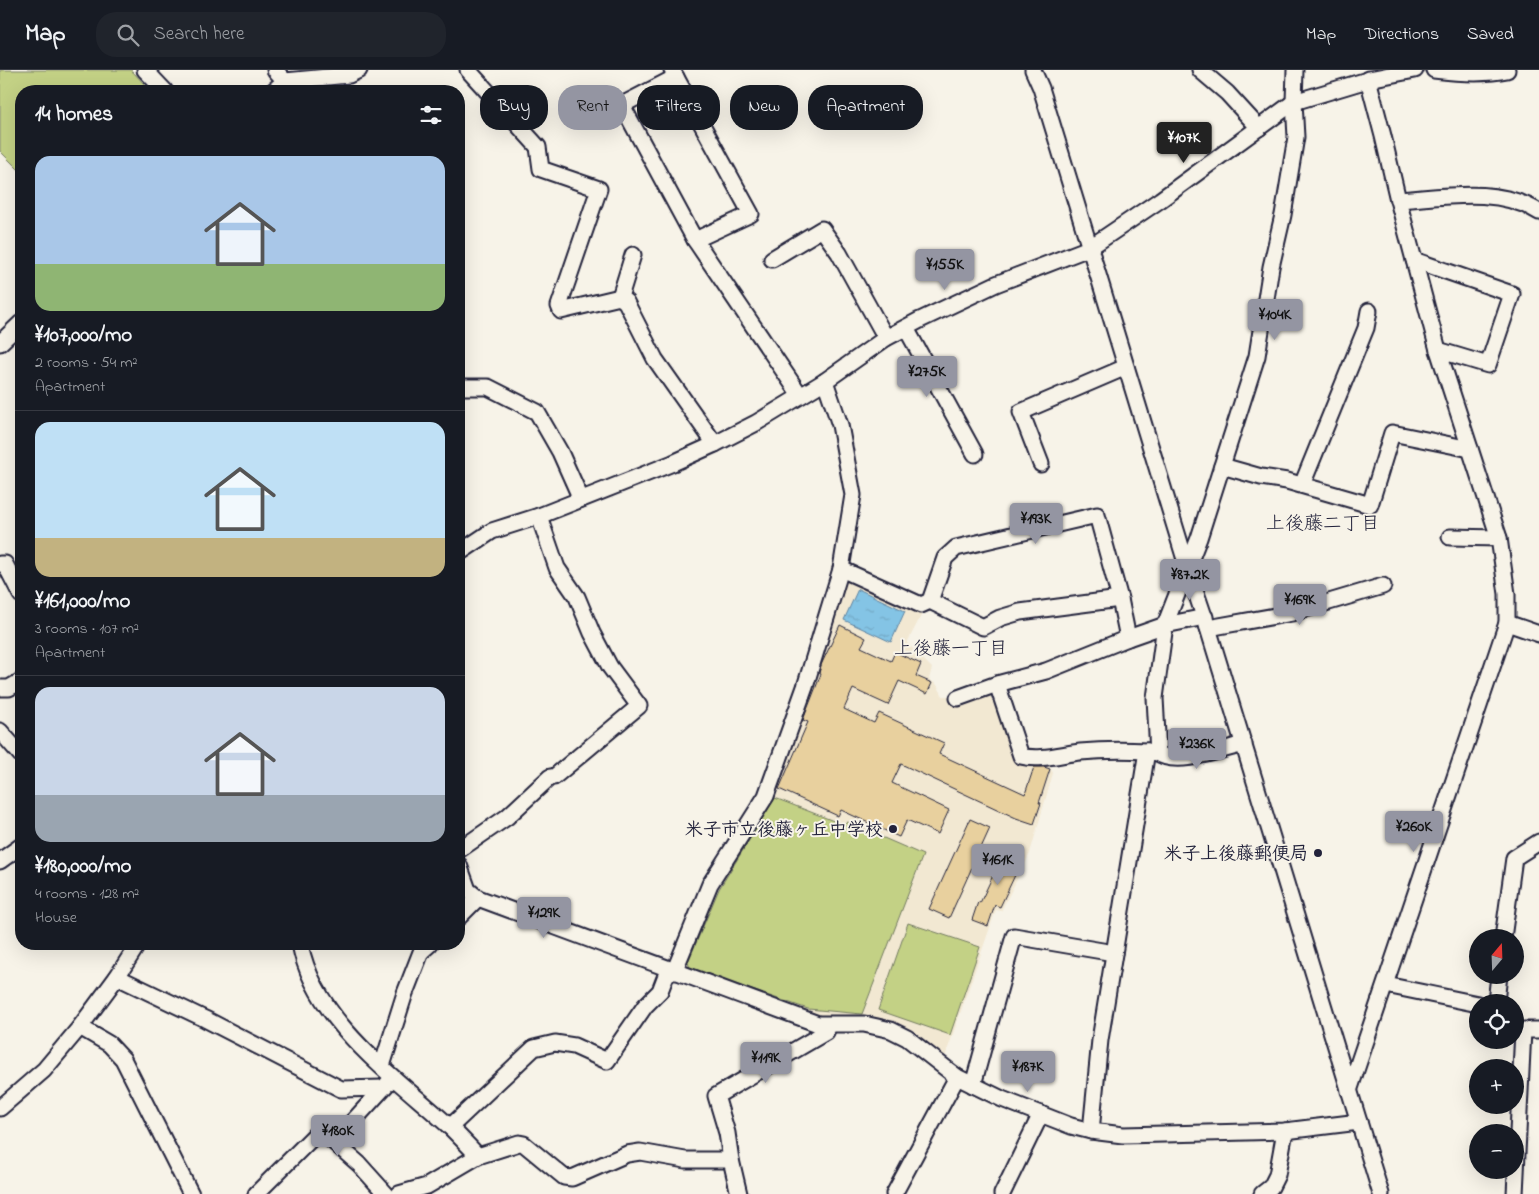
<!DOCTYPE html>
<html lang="en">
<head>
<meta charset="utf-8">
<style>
	body { margin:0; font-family:"Indie Flower","Klee One",sans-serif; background:#20242c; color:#f1f3f6; height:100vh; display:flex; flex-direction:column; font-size:19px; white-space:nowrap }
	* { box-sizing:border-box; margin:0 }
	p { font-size:16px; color:#9ea1a6 }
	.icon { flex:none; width:28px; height:28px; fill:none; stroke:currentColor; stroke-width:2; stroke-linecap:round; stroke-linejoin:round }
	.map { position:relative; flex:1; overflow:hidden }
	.side { position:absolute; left:15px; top:15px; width:450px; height:865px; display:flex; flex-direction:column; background:#171b24; border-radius:20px; box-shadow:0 5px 20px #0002 }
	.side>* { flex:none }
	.hud { position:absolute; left:480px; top:15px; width:475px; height:45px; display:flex; gap:10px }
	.needle { width:32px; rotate:19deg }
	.fabs { position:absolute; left:1469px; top:859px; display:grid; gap:10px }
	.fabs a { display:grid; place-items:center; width:55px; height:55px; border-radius:50%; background:#171b24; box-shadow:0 5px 20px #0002; font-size:25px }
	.price { position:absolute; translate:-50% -42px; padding:0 11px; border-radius:5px; background:#9495a2; color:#111; font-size:16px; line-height:32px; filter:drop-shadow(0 1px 2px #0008) }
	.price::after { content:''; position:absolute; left:50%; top:30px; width:15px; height:11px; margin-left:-8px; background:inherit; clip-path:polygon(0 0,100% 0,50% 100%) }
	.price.active { background:#222; color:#fff }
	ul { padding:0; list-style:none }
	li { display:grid; align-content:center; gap:10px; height:265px; padding:0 20px }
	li+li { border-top:1px solid #363941 }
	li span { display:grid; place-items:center; height:155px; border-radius:15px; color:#555 }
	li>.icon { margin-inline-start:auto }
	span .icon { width:90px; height:90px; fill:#fffc; stroke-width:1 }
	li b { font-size:21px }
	h2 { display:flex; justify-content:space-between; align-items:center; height:60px; padding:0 20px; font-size:21px }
	.tag { padding:0 18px; border-radius:20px; background:#171b24; box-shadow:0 5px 20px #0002; font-size:18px; line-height:45px }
	.tag.active { background:#9495a2; color:#111 }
	header { display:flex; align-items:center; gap:30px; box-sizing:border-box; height:70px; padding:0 25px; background:#171b24; border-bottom:1px solid #363941 }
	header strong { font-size:24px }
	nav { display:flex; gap:28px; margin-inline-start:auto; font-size:18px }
	.search { width:350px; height:45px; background:#20242c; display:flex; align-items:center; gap:12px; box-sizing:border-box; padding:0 18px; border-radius:20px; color:#9ea1a6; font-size:19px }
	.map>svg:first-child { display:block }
</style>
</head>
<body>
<header>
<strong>Map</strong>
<div class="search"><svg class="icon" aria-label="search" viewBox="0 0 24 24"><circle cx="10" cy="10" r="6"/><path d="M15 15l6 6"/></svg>Search here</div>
<nav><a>Map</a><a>Directions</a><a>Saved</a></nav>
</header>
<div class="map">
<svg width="1539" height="1124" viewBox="0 0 1539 1124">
	<defs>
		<pattern id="water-ripples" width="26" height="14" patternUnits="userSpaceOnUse" patternTransform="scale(1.25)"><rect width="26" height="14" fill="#84c4e5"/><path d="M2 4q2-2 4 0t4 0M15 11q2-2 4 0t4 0" fill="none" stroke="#72a8c5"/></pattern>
	</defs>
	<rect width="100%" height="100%" fill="#f7f3e8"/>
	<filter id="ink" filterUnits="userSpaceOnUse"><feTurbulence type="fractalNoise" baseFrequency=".02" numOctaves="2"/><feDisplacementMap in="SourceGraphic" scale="10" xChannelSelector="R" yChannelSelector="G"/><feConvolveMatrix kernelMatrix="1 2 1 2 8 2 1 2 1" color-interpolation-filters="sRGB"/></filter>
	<g filter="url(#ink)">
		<path fill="#f2e8d2" d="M844,505L923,542L907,573L932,598L929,609L937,615L943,626H948L985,614L1018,688L1047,691L1053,703L1030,783L1001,841L996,840L944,990L902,958L824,949L687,902L682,894L714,816L765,736Z"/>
		<g fill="#c3d185" stroke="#727a60">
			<path d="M0,0H131L151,21H21V102L0,81Z"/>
			<path d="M775,728L844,755L847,752L923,785L862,944L808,939L690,899L688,892L719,819Z"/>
			<path d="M908,853L980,877L950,965L878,940Z"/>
		</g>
		<path fill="url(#water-ripples)" stroke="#5d83a1" d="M858,519L905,541L891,572L844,550Z"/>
		<g fill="#e8d09e" stroke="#22223b">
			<path d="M840,555L866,568L861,577L891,591L895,582L921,594L916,606L932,613L927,624L899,611L888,635L853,619L844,639L874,653L879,643L944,673L939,684L1025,724L1034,697H1044L1050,699L1039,733H1041L1034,754L1016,748L901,694L892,713L949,740L938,764L907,750L899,767L841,740L838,746L779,719L808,652L803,650L821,604L819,603L821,595Z"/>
			<path d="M970,749L990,758L949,848L929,839Z"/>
			<path d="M1006,778L1024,786L1000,837L995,835L988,856L972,850L978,832L980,833Z"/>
		</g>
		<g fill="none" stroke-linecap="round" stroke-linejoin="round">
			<defs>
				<g id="street">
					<path d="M145,0L165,21"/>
					<path d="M275,0L294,21"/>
					<path d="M468,0L538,77L541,99L599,119L559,236L561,241L620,227"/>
					<path d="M672,0L751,144L695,170"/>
					<path d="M1033,0L1041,18L1187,496L1208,558L1381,1124"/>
					<path d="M1200,0L1227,23L1259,58"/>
					<path d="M1434,0C1458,3 1484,5 1507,0"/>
					<path d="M676,7L622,35L695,170L800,325"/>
					<path d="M273,21L285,11L349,5L359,0"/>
					<path d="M1398,130C1444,127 1498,116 1539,142"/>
					<path d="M633,185L620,227L626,232L655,289L715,374"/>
					<path d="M772,189L822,159L839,183L886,268"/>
					<path d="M1414,190L1512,224L1488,295L1438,280"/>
					<path d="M906,258L975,384"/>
					<path d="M0,273L21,253"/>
					<path d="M459,317H488L537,342L560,382L581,429"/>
					<path d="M1041,394L1021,342L1126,297"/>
					<path d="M1222,396L1261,407L1287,411L1370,435L1392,363L1470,379"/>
					<path d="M1302,415L1366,258L1369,241"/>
					<path d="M1450,467L1499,468"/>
					<path d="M459,483L492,461L539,446L673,393L715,374L756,353L825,311L886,268L920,250L996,214L1089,178L1160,130L1294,32L1374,8L1415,0"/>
					<path d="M0,494H5L21,525"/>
					<path d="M841,499L921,535L930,531L983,557L1000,548L1020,542L1120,529"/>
					<path d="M930,531L945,488L956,478L1097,445L1120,529L1128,568"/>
					<path d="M1507,553L1539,564"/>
					<path d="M1208,558L1292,543L1383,516"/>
					<path d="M997,614L1021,686C1040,691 1061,684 1080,682C1102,680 1125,680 1147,681"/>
					<path d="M0,618H9L21,611"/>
					<path d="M958,628L997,614L1046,601L1128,568L1165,555L1205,547"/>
					<path d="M0,661L21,685"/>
					<path d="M1158,683C1175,697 1223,679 1244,674"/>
					<path d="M459,780L507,747L550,707H554L639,636L610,597L592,563L577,527L557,498L539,446"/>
					<path d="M0,791L21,776"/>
					<path d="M459,795L468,820L478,828L818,954H864L891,960L907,968L957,1007L1002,1029L1071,1056L1091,1061L1123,1065L1285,1061L1359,1052"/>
					<path d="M459,847L478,828"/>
					<path d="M1503,868L1514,788L1539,772"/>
					<path d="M300,874C315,952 394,1006 449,1056C459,1066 469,1076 478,1086L427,1116L399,1124"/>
					<path d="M674,902L710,814L766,726L805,617L841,499L853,425L840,355L825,311"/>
					<path d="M117,907L205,949L341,1019L383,1018"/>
					<path d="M1386,915L1478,934"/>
					<path d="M1496,932L1499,905"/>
					<path d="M80,957L109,974L123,989L191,1124"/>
					<path d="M382,996L405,923L421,882L430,874"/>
					<path d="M973,1015L1014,866L1114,883"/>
					<path d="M1349,1021L1507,553V524L1499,468L1438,280L1398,130L1383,66L1368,9"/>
					<path d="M0,1038L44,1000L80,957L117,907L138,874"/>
					<path d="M450,1057L534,978L555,973L574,976L607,991L645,936L660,921L668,900"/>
					<path d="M1091,1061L1100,970L1147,681L1158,683L1155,628L1165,555L1199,468L1257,286L1271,197L1283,145L1296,67L1294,32L1295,0"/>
					<path d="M334,1072L359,1094L386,1124"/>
					<path d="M478,1086L519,1073L524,1074L564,1107L572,1108L627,1084L640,1082L685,1090H731L739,1124"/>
					<path d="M731,1090L727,1063L716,1026L826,962L829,955"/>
					<path d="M256,1124L319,1061L334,1072L388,1013"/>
					<path d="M894,1124L957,1007"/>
					<path d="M1002,1124L1041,1044"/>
					<path d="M1262,1124L1271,1117L1277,1105L1285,1061"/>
					<path d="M1515,1124L1523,960H1539"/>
				</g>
			</defs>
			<use href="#street" stroke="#22223b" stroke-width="19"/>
			<use href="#street" stroke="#f7f3e8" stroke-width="15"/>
		</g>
	</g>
	<g fill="#22223b" stroke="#f7f3e8" stroke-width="2">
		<circle cx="893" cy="759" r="5"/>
		<circle cx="1318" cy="783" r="5"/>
	</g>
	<g text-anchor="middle" stroke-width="4" stroke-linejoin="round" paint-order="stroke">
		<g font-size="18" font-weight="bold" fill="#22223b" stroke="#f7f3e8" text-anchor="end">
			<text x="883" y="765">米子市立後藤ヶ丘中学校</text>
			<text x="1308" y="789">米子上後藤郵便局</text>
		</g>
		<g font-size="19" fill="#22223b" stroke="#f7f3e8">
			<text x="1323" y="459">上後藤二丁目</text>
			<text x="951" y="584">上後藤一丁目</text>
		</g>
	</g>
</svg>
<div class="fabs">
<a><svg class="needle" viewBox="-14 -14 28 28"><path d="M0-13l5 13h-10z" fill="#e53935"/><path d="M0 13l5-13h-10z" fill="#9ea1a6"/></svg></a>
<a><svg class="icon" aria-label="locate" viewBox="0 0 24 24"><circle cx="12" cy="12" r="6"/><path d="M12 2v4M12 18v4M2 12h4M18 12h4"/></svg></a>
<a>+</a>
<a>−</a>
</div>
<b class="price active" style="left:1184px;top:94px">¥107K</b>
<b class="price" style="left:945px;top:221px">¥155K</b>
<b class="price" style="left:1275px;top:271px">¥104K</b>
<b class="price" style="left:927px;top:328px">¥275K</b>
<b class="price" style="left:1036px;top:475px">¥193K</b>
<b class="price" style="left:1190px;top:531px">¥87.2K</b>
<b class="price" style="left:1300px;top:556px">¥169K</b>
<b class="price" style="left:1197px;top:700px">¥236K</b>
<b class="price" style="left:1414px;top:783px">¥260K</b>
<b class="price" style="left:998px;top:816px">¥161K</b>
<b class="price" style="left:544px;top:869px">¥129K</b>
<b class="price" style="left:766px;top:1014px">¥119K</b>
<b class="price" style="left:1028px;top:1023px">¥187K</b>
<b class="price" style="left:338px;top:1087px">¥180K</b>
<div class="hud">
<a class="tag">Buy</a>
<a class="tag active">Rent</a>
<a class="tag">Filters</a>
<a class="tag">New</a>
<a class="tag">Apartment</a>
</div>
<section class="side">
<h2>14 homes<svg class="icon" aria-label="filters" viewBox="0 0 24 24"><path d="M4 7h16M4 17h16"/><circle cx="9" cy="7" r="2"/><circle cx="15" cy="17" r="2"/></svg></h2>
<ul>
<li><span style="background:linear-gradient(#a9c7e8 70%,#8fb573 0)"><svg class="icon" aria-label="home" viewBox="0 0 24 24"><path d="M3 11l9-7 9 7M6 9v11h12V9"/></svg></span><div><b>¥107,000/mo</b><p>2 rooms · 54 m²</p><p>Apartment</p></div></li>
<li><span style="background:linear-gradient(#bfe0f5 75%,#c2b280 0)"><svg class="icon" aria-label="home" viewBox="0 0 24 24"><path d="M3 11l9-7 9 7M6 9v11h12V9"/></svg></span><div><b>¥161,000/mo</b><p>3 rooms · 107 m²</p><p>Apartment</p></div></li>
<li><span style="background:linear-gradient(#c9d6e8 70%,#9aa5b1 0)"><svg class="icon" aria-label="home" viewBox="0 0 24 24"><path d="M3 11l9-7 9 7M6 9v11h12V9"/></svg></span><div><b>¥180,000/mo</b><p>4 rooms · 128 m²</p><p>House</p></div></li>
</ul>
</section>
</div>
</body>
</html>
